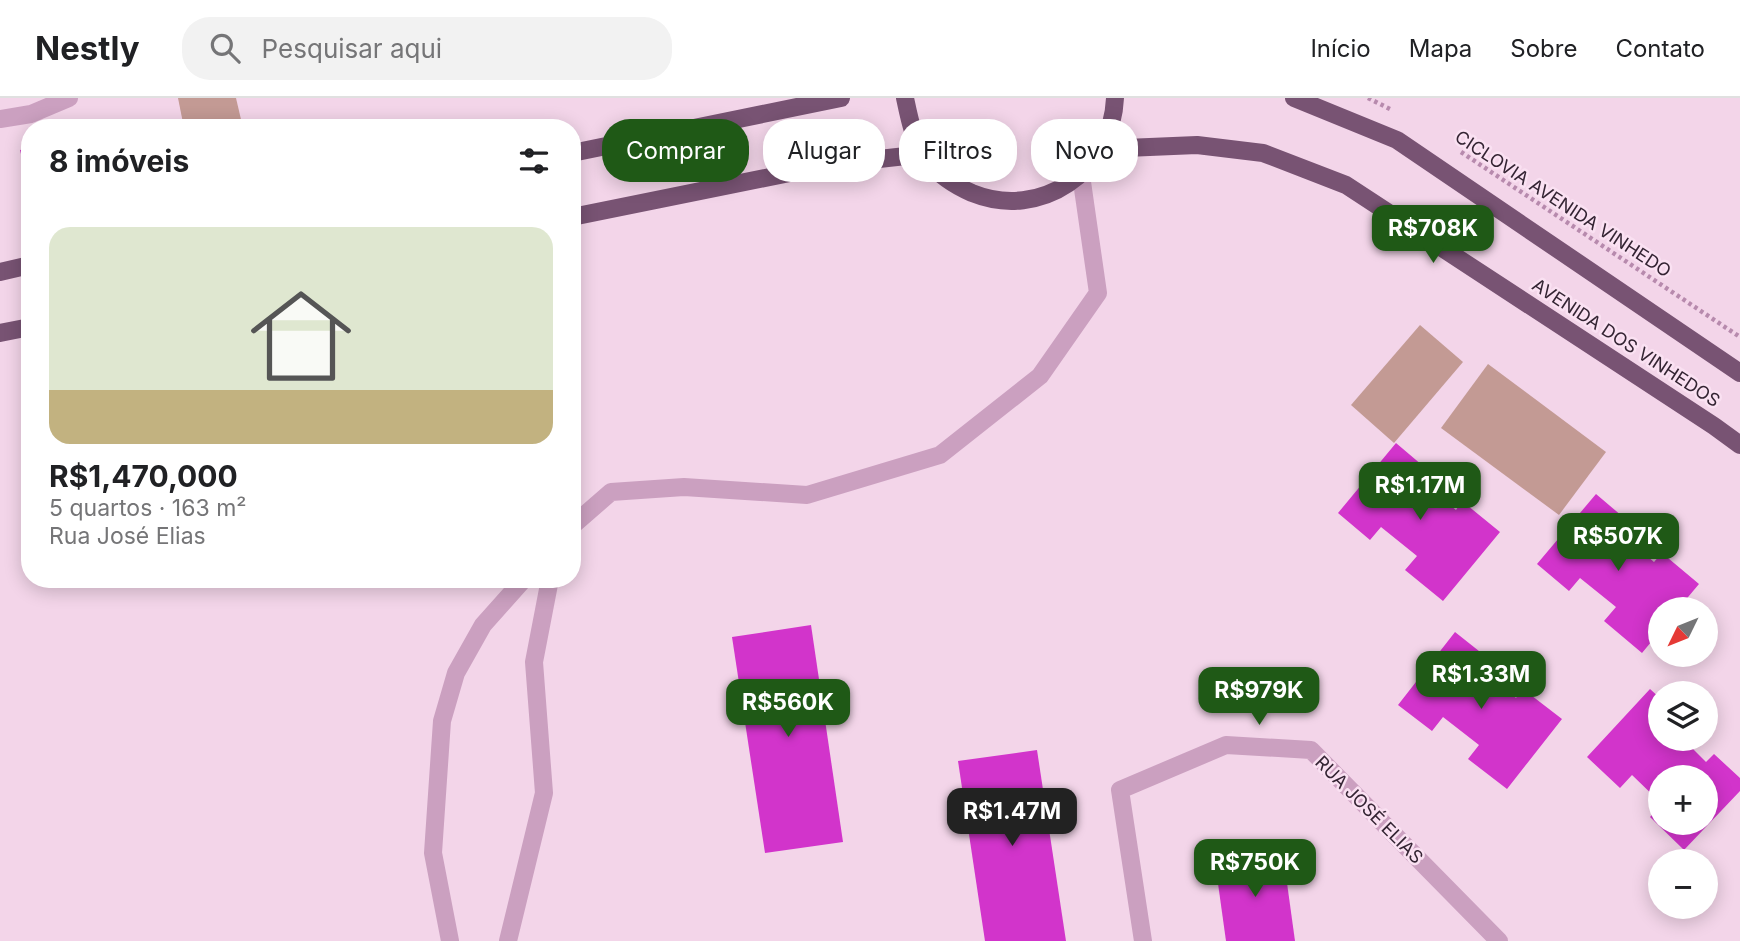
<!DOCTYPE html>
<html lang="pt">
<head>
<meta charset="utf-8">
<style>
	body { margin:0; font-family:Inter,sans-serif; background:#f2f2f2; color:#202124; height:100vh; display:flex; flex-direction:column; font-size:26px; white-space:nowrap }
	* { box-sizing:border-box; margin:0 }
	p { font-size:23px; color:#757577 }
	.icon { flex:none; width:38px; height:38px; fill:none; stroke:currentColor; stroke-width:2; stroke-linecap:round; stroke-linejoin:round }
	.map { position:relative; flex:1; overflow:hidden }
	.side { position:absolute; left:21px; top:21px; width:560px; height:469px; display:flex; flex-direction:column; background:#fff; border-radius:28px; box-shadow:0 4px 18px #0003 }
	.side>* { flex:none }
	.hud { position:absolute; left:602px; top:21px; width:665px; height:63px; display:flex; gap:14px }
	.needle { width:46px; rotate:227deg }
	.fabs { position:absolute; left:1648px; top:499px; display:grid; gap:14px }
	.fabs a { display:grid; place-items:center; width:70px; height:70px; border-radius:50%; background:#fff; box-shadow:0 4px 18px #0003; font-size:35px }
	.price { position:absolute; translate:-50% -60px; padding:0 16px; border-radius:14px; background:#1f5916; color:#fff; font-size:23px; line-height:46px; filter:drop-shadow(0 2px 4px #0008) }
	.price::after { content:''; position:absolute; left:50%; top:42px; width:21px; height:16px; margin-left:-10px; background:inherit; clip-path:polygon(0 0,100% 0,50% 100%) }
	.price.active { background:#222; color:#fff }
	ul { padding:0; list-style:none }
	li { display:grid; align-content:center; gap:14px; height:371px; padding:0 28px }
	li span { display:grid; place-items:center; height:217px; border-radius:21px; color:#555 }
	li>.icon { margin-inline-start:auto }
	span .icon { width:126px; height:126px; fill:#fffc; stroke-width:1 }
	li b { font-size:30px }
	h2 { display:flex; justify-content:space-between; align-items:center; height:84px; padding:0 28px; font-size:30px }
	.tag { padding:0 24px; border-radius:28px; background:#fff; box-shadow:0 4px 18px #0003; font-size:24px; line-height:63px }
	.tag.active { background:#1f5916; color:#fff }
	header { display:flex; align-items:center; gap:42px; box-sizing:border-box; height:98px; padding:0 35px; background:#fff; border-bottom:2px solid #e0e0e0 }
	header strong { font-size:33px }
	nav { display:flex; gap:38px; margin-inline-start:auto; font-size:24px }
	.search { width:490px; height:63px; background:#f2f2f2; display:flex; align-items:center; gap:18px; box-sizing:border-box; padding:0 24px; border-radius:28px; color:#757577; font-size:26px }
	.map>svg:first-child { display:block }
</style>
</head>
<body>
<header>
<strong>Nestly</strong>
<div class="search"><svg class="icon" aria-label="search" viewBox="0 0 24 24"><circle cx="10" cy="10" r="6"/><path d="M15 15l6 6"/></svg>Pesquisar aqui</div>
<nav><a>Início</a><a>Mapa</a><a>Sobre</a><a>Contato</a></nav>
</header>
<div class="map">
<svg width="1740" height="843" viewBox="0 0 1740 843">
	<rect width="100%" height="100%" fill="#f3d5e9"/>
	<g fill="#c39a94">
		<path d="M178,0H236L243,30H184Z"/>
		<path d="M1420,227L1463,264L1394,345L1351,307Z"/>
		<path d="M1488,266L1606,354L1559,417L1441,330Z"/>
	</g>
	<g fill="#d234cb">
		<path d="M30,50V89H29L20,52Z"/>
		<path d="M1396,345L1429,373L1421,383L1456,412L1462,403L1500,434L1443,503L1405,472L1417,458L1381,429L1370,442L1338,415Z"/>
		<path d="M1596,396L1629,424L1620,435L1654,464L1662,455L1699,486L1678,511H1661V532L1642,555L1604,523L1616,509L1580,480L1569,493L1537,466Z"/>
		<path d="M811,527L843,744L765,755L732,539Z"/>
		<path d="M1455,534L1489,561L1481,572L1516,600L1523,591L1562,621L1507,691L1468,661L1479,647L1443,619L1432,633L1398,607Z"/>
		<path d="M1650,591L1661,601V640H1682L1706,664L1714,656L1740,680V693L1684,752L1650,719L1661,707V724H1706V679H1661V705L1632,677L1620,690L1587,659Z"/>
		<path d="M1037,652L1066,843H985L958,663Z"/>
		<path d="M1283,756L1295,843H1226L1215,764Z"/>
	</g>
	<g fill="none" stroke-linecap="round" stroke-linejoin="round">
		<g stroke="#b78aad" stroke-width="4.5" stroke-dasharray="3.5 3.5" stroke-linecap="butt">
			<path d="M1368,0L1390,11"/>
			<path d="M1461,54L1740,239"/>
		</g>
		<g stroke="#cba0c0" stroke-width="18">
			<path d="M0,21L31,16L69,0"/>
			<path d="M572,428L611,394L684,389L807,397L940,357L1040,278L1098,195L1081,77"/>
			<path d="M450,843L433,755L442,623L456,575L483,527L524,481"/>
			<path d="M508,843L544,695L534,564L550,481"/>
			<path d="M1143,843L1120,692L1226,647L1311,652L1499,843"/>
		</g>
		<g stroke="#785373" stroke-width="18">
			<path d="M905,0C910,24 914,45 929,64C940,78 956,88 972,95C1041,123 1112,73 1115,0"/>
			<path d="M1294,0L1397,42L1740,275"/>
			<path d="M1102,51L1197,47L1263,55L1346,87L1714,328L1740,347"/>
			<path d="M572,55L841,0"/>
			<path d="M572,119L834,66L924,56"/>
			<path d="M0,174L30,167"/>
			<path d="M0,235L30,229"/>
		</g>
	</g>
	<g text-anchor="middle" stroke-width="5" stroke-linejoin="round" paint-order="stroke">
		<g font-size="18" fill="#342433" stroke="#fae1f2">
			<text transform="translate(1563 106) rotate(33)" y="6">CICLOVIA AVENIDA VINHEDO</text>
			<text transform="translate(1626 245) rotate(33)" y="6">AVENIDA DOS VINHEDOS</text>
			<text transform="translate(1369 712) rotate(45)" y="6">RUA JOSÉ ELIAS</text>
		</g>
	</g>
</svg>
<div class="fabs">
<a><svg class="needle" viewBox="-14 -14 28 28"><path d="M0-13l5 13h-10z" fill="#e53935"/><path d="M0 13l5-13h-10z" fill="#757577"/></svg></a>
<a><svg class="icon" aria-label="layers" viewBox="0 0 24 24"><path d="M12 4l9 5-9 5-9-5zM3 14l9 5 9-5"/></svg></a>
<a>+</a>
<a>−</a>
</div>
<b class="price" style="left:1433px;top:167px">R$708K</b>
<b class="price" style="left:1420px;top:424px">R$1.17M</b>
<b class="price" style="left:1618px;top:475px">R$507K</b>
<b class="price" style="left:1481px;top:613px">R$1.33M</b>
<b class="price" style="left:1259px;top:629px">R$979K</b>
<b class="price" style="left:788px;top:641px">R$560K</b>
<b class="price active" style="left:1012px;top:750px">R$1.47M</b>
<b class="price" style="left:1255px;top:801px">R$750K</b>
<div class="hud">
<a class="tag active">Comprar</a>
<a class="tag">Alugar</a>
<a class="tag">Filtros</a>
<a class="tag">Novo</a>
</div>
<section class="side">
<h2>8 imóveis<svg class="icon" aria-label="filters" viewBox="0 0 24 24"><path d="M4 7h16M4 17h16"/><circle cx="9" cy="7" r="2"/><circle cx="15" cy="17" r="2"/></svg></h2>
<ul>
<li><span style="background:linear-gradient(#dfe7d0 75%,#c2b280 0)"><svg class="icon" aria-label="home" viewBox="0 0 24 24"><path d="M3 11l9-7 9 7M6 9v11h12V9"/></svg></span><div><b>R$1,470,000</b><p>5 quartos · 163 m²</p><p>Rua José Elias</p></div></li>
</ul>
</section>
</div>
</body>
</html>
